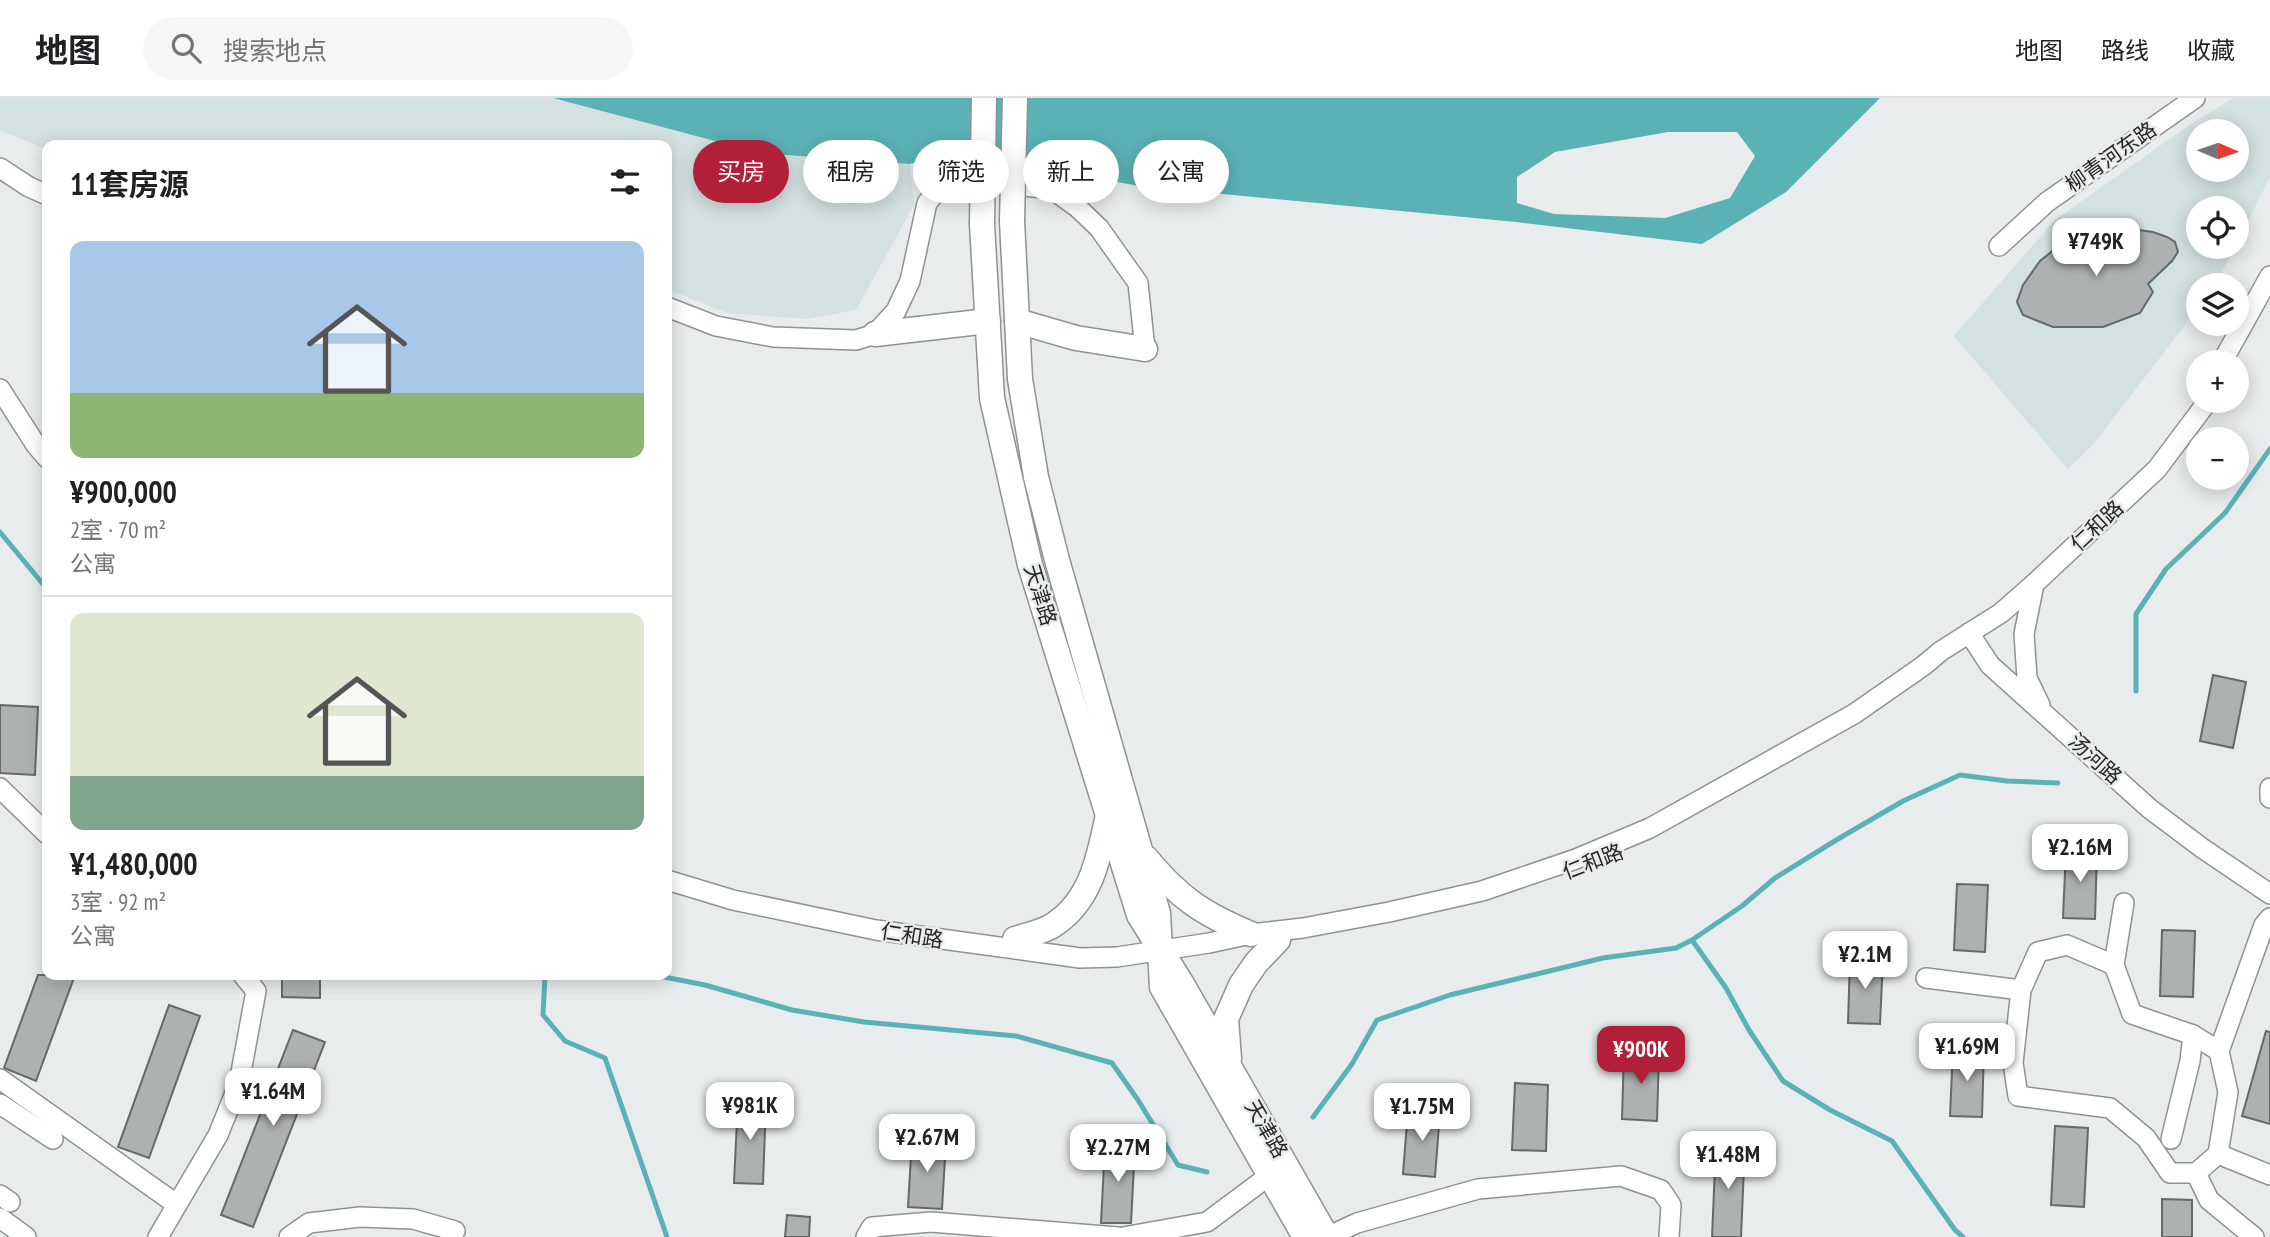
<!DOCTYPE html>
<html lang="zh">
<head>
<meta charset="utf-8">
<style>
	body { margin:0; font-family:"PT Sans Narrow","Noto Sans SC",sans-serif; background:#f6f6f6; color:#202124; height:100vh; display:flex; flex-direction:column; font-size:26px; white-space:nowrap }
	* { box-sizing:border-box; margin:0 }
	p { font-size:23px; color:#757577 }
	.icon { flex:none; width:38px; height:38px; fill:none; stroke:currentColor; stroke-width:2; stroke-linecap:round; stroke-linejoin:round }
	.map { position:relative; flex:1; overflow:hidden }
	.side { position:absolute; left:42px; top:42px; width:630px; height:840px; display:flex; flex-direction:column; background:#fff; border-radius:14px; box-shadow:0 4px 18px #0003 }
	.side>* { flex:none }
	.banner { position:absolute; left:693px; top:42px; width:665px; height:63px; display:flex; gap:14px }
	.needle { width:46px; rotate:92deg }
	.buttons { position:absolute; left:2186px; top:21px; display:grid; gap:14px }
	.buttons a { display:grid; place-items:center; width:63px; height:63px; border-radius:50%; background:#fff; box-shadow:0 4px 18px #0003; font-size:35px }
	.price { position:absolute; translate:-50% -60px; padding:0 16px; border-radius:14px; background:#fff; color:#222; font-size:23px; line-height:46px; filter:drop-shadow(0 2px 4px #0008) }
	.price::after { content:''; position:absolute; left:50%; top:42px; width:21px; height:16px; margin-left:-10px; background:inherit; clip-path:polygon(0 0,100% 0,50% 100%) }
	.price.on { background:#b21f38; color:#fff }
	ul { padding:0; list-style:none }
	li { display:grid; align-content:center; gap:14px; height:371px; padding:0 28px }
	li+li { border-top:2px solid #e0e0e0 }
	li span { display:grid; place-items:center; height:217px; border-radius:14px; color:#555 }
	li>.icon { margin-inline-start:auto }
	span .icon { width:126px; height:126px; fill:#fffc; stroke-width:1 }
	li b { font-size:30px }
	h2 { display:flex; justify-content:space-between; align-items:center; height:84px; padding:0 28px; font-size:30px }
	.tag { padding:0 24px; border-radius:32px; background:#fff; box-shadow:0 4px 18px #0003; font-size:24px; line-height:63px }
	.tag.on { background:#b21f38; color:#fff }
	header { display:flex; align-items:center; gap:42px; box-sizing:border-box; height:98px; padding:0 35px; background:#fff; border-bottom:2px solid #e0e0e0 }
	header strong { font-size:33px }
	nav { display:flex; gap:38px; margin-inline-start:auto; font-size:24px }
	.search { width:490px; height:63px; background:#f6f6f6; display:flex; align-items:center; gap:18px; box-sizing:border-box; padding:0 24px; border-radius:38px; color:#757577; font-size:26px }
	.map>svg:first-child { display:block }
</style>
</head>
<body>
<header>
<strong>地图</strong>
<div class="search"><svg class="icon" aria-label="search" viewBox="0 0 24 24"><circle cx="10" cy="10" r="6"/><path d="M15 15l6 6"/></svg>搜索地点</div>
<nav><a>地图</a><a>路线</a><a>收藏</a></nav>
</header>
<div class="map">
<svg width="2270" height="1139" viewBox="0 0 2270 1139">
	<rect width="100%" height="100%" fill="#e8ecec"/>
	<g fill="#d4e1e1" fill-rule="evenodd">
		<path d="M0,0H553L760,55L910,66L914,107L856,212L807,221L727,215L667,191V47H47V52L0,32Z"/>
		<path d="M2233,0H2270V79L2237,145L2236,110H2198V149H2235L2215,187H2198V210L2093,347L2068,371L1954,238L2055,122L2185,30ZM2198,33H2236V72H2198Z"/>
	</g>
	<path fill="#5bb2b5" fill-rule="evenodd" d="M553,0H1880L1786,94L1702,146L1516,124L1139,88L957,54L910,66L760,55ZM1668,34H1737L1755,58L1730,100L1665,120L1554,116L1517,105V79L1555,54Z"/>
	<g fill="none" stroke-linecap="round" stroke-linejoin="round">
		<g stroke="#5bb2b5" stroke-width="5">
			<path d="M0,434L47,491"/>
			<path d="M2136,593V516L2166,471L2225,415L2270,351"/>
			<path d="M1692,842L1726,890L1749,932L1783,983L1830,1012L1892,1043L1955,1132L1963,1139"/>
			<path d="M545,877L543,917L565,943L605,960L667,1139"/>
			<path d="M654,877L705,887L792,912L864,924L1016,938L1112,965L1138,1002L1178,1067L1207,1074"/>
			<path d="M1313,1019L1352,966L1377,922L1450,897L1603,860L1676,850L1692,842L1742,808L1775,780L1838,741L1903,703L1960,677L2007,683L2058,685"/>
		</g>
	</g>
	<g fill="#adb1b1" stroke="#656969" stroke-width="2">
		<path d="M2105,130H2125L2153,134L2167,139L2175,144L2178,154L2172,163L2148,186L2153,194L2140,215L2103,229H2053L2023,217L2017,204L2023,187L2040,163L2061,146L2083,136Z"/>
		<path d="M2213,577L2246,584L2233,650L2200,643Z"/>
		<path d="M0,607L38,609L35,677L0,675Z"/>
		<path d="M2066,751L2097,753L2095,821L2063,820Z"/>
		<path d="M1957,786L1988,787L1985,854L1954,852Z"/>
		<path d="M2162,832L2195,833L2193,899L2160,898Z"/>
		<path d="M1850,861L1883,862L1880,926L1848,925Z"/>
		<path d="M38,877H75L36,983L4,970Z"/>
		<path d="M282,877H320V900L282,899Z"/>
		<path d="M169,907L200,918L149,1060L118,1049Z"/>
		<path d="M293,932L325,944L253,1129L221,1117Z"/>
		<path d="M2266,933L2270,934V1026L2242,1018Z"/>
		<path d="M1953,950L1984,952L1982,1019L1950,1018Z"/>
		<path d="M1624,954L1659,955L1657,1023L1622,1021Z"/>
		<path d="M1515,985L1548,987L1546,1053L1512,1052Z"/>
		<path d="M738,1002L766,1003L763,1086L734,1085Z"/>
		<path d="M1408,1011L1440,1014L1435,1079L1403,1076Z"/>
		<path d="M2055,1028L2088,1030L2084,1109L2051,1107Z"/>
		<path d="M912,1041L946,1043L942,1111L908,1109Z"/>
		<path d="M1716,1046L1745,1047L1741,1139H1712Z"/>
		<path d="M1105,1047L1135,1048L1131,1125H1101Z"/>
		<path d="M2162,1101L2192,1102V1139H2162Z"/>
		<path d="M787,1117L810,1119L809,1139H785Z"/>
	</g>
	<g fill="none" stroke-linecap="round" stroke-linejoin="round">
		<defs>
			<g id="minor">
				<path d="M0,70L29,89L47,97"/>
				<path d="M1999,148L2047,104L2195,0"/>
				<path d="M667,209L716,228L773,239L856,242L875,236L896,213L910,183L927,105L939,90L958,81L1052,91L1077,109L1099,130L1138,185L1145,251"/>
				<path d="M2222,264L2270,178"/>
				<path d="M0,291L36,347L47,360"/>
				<path d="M2034,486L2024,536L2027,580L2040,607"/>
				<path d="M1969,535L1990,567L2150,711L2202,750L2270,796"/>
				<path d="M0,690L47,736"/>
				<path d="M2270,690V700"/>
				<path d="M667,782L733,802L876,832L1080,860L1117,859L1209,845L1251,836L1303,830L1389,814L1482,793L1576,761L1650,730L1854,616L1923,568L1941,553L2001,515L2034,486L2157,371L2208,303"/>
				<path d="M2270,820L2264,827L2219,953L2228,994L2218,1056L2270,1077"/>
				<path d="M2114,867L2124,805"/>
				<path d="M1926,880L2021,892"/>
				<path d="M0,981L176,1106"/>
				<path d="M0,1006L53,1041"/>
				<path d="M2171,1041L2190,963L2193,937"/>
				<path d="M2218,1056L2196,1075L2209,1102L2254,1139"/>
				<path d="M2196,1075H2170L2146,1040L2110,1010L2018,998L2013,965L2021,892L2038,854L2067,847L2114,867L2132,916L2193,937L2219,953"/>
				<path d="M0,1097L10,1104"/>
				<path d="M0,1120L26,1139"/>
				<path d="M158,1139L218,1037L239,985L256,893L243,877"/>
				<path d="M289,1139L309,1125L360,1119L413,1121L455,1133"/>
				<path d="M866,1139L872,1129L931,1124L1118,1139"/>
				<path d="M1123,1139L1207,1124L1270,1077"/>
				<path d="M1327,1139L1357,1125L1478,1091L1621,1078L1661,1092L1671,1107L1669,1139"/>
			</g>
			<g id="major">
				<path d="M1012,123L1020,281L1036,379L1057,462L1158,815L1162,889L1305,1139"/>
				<path d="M982,126L992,300L1030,467L1139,817L1182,886L1327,1139"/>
				<path d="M1017,223L1076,240L1145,251"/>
				<path d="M875,236L988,223"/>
				<path d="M1146,760C1179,800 1203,816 1251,836"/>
				<path d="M1015,841C1027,837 1044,834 1055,826C1092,801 1099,758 1108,717"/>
				<path d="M1229,961L1226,921L1241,887L1256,865L1278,842"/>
			</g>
		</defs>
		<use href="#minor" stroke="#8e9292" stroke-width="22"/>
		<use href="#major" stroke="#8e9292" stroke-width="27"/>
		<use href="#minor" stroke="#fff" stroke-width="19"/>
		<use href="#major" stroke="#fff" stroke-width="24"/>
		<defs>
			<g id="major-bridge">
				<path d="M1012,123L1015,0"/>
				<path d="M982,126L984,0"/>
			</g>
		</defs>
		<use href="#major-bridge" stroke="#8e9292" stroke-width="27" stroke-linecap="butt"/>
		<use href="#major-bridge" stroke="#fff" stroke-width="24"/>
	</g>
	<g text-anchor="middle" stroke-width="5" stroke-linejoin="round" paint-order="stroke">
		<g font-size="21" fill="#242525" stroke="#e8ecec">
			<text transform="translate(2111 59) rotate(-35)" y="7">柳青河东路</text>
			<text transform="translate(2097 428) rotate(-43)" y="7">仁和路</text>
			<text transform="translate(1040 497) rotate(73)" y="7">天津路</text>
			<text transform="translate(2095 661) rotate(42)" y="7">汤河路</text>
			<text transform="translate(1593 764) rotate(-21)" y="7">仁和路</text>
			<text transform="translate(912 838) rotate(9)" y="7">仁和路</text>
			<text transform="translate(1266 1031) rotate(60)" y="7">天津路</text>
		</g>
	</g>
</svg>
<div class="buttons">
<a><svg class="needle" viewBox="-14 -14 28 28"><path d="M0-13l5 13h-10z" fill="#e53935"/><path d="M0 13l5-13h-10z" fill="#757577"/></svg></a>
<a><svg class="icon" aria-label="locate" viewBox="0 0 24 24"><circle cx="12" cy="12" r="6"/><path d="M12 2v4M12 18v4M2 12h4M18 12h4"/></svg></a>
<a><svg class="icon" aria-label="layers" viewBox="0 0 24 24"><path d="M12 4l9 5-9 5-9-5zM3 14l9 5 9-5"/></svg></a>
<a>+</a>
<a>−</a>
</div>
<b class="price" style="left:2096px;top:180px">¥749K</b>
<b class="price" style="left:2080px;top:786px">¥2.16M</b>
<b class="price" style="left:1865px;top:893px">¥2.1M</b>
<b class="price" style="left:1967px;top:985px">¥1.69M</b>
<b class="price on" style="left:1641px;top:988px">¥900K</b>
<b class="price" style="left:273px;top:1030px">¥1.64M</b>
<b class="price" style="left:750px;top:1044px">¥981K</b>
<b class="price" style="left:1422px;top:1045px">¥1.75M</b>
<b class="price" style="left:927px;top:1076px">¥2.67M</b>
<b class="price" style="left:1118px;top:1086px">¥2.27M</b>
<b class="price" style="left:1728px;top:1093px">¥1.48M</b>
<div class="banner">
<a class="tag on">买房</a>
<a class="tag">租房</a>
<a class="tag">筛选</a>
<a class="tag">新上</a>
<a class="tag">公寓</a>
</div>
<section class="side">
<h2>11套房源<svg class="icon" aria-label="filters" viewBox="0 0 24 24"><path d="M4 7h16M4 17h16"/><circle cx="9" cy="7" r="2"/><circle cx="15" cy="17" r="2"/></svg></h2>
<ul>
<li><span style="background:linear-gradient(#a9c7e8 70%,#8fb573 0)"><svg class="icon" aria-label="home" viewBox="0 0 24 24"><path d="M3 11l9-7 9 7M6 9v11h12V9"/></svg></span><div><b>¥900,000</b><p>2室 · 70 m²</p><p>公寓</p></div></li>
<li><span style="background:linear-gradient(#dfe7d0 75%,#7fa58c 0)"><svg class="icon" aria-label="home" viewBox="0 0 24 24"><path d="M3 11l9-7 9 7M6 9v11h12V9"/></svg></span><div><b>¥1,480,000</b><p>3室 · 92 m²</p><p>公寓</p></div></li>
</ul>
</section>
</div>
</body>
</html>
